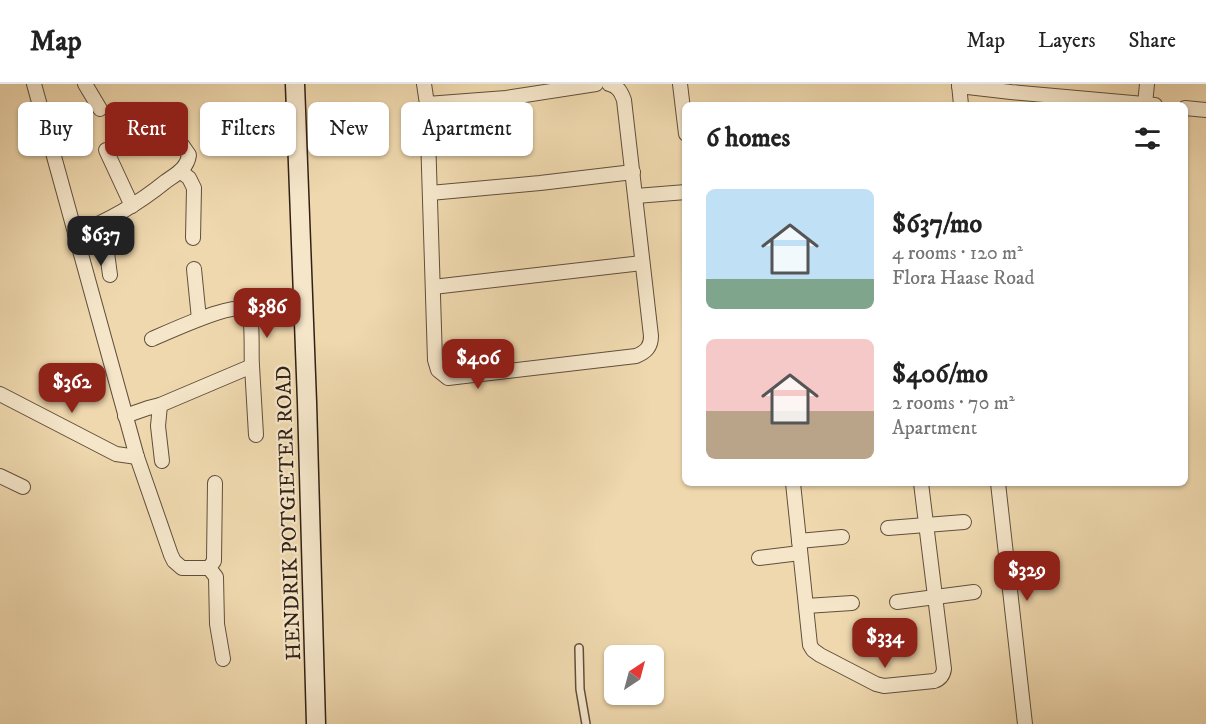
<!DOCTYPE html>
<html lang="en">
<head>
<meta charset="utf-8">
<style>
	body { margin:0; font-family:"IM FELL DW Pica",serif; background:#f6f6f6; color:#222; height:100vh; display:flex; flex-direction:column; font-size:22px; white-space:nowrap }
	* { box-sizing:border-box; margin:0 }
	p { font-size:20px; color:#767676 }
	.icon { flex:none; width:33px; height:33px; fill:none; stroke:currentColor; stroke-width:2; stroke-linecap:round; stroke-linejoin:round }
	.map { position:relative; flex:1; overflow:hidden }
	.drawer { position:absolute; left:682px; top:18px; width:506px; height:384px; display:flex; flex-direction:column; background:#fff; border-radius:9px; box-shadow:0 2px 4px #0004 }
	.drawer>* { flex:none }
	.hud { position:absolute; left:18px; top:18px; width:570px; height:54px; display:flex; gap:12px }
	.needle { width:39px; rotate:36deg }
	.tools { position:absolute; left:604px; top:561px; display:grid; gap:12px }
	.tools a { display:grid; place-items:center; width:60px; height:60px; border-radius:9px; background:#fff; box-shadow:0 2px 4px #0004; font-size:30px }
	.price { position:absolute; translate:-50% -51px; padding:0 14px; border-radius:12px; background:#8f2418; color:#fff; font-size:20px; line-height:39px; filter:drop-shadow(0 2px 3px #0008) }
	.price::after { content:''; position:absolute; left:50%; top:36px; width:18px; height:14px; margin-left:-9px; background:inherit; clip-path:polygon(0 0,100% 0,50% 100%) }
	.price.on { background:#222; color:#fff }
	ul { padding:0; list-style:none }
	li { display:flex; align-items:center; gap:18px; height:150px; padding:0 24px }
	li span { display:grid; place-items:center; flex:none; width:168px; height:120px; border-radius:9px; color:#555 }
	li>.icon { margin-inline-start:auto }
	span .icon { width:72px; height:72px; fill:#fffc; stroke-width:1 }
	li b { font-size:26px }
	h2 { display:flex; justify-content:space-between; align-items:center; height:72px; padding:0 24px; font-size:26px }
	.chip { padding:0 21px; border-radius:9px; background:#fff; box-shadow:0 2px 4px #0004; font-size:21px; line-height:54px }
	.chip.on { background:#8f2418; color:#fff }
	header { display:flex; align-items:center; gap:36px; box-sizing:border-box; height:84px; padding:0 30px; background:#fff; border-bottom:2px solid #e0e0e0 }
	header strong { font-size:28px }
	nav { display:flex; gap:33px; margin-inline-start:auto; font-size:21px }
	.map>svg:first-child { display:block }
</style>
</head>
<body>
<header>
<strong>Map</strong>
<nav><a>Map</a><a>Layers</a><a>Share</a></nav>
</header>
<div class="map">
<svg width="1206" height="640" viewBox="0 0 1206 640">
	<rect width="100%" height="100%" fill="#efd8ae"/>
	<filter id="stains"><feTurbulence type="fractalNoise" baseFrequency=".00333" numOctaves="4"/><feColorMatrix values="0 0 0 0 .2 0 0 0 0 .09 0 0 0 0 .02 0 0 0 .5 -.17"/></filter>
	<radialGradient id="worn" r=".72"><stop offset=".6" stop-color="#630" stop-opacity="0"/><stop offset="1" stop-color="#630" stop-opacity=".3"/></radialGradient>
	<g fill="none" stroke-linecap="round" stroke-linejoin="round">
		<defs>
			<path id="service" d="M579,564L580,605L586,640"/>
			<g id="minor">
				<path d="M34,0L137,373L171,471L174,477L182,484H209L216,493L217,540L223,575"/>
				<path d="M85,0L100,25"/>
				<path d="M424,0L427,20L435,276L438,286L448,294L636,272C646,268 651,263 651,252L624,16C621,8 618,2 609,0"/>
				<path d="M680,0L686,50"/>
				<path d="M959,0L961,21"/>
				<path d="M959,2L1011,8L1155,21"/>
				<path d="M427,20L506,14L596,0"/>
				<path d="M1145,20L1147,0"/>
				<path d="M1185,24L1206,26"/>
				<path d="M106,66L132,122"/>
				<path d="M180,87L189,94L194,104L193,154"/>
				<path d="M430,109L540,99L633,88"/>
				<path d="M636,112L686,108"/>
				<path d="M103,139L110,191"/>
				<path d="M75,150C108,137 138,120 165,98C176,90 187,85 189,71L180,58"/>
				<path d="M194,185L199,235"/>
				<path d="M433,203L642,179"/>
				<path d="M252,282L256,351"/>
				<path d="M0,310L116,370L137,373"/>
				<path d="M160,321L158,342L162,377"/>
				<path d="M125,332L148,324L160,321L252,282C251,272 253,238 249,231C247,228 245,226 241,225C227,221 168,248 152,255"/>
				<path d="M0,392L23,403"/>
				<path d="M793,399L810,561L813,566L820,571L876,600L884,602L934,597C940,595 943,592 944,585L921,399"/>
				<path d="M998,399L1025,640"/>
				<path d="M888,444L964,438"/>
				<path d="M799,457L842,453"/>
				<path d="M759,474L800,469"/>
				<path d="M209,484L214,477L215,399"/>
				<path d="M897,518L974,508"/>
				<path d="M806,522L852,519"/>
			</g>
			<path id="secondary" d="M295,0L307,318L316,640"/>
		</defs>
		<use href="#service" stroke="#604f3c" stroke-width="10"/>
		<use href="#minor" stroke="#604f3c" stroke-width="16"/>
		<use href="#secondary" stroke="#302116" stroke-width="21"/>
		<use href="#service" stroke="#f5e6ca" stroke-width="7"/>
		<use href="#minor" stroke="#f5e6ca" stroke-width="14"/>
		<use href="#secondary" stroke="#f5e6ca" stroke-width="18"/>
	</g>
	<g text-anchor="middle" stroke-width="4.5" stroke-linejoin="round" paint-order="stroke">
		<g font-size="21" fill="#302116" stroke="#f5e6ca">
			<text transform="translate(288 429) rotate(-92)" y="7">HENDRIK POTGIETER ROAD</text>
		</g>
	</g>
	<rect width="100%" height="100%" filter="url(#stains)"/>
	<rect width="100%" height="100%" fill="url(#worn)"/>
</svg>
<div class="tools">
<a><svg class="needle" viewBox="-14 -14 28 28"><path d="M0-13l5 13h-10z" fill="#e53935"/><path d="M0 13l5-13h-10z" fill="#767676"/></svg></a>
</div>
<b class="price on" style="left:101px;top:183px">$637</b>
<b class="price" style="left:267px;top:255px">$386</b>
<b class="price" style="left:478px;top:306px">$406</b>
<b class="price" style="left:72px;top:330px">$362</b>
<b class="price" style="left:1027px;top:518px">$329</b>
<b class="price" style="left:885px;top:585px">$334</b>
<div class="hud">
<a class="chip">Buy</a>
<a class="chip on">Rent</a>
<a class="chip">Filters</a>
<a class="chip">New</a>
<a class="chip">Apartment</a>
</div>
<section class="drawer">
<h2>6 homes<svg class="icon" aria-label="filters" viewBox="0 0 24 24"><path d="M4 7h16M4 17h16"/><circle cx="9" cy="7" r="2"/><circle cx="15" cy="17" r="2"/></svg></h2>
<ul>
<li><span style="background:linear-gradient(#bfe0f5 75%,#7fa58c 0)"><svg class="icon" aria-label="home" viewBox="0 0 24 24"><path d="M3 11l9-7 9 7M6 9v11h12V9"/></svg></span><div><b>$637/mo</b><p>4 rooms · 120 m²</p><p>Flora Haase Road</p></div></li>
<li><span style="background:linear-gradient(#f6c9c9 60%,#b9a48a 0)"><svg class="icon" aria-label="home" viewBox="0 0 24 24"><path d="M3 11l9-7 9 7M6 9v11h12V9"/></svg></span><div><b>$406/mo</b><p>2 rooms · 70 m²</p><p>Apartment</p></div></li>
</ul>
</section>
</div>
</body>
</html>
